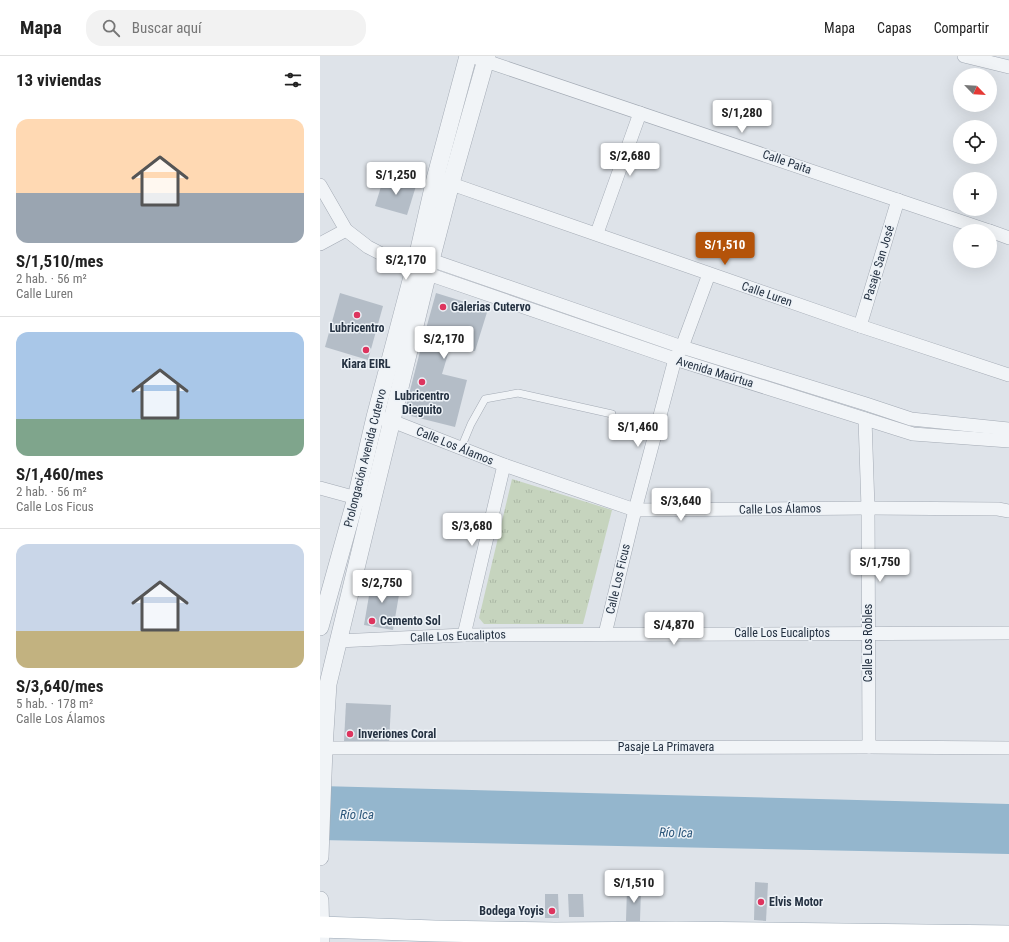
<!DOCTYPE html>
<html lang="es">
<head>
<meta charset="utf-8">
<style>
	body { margin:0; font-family:"Roboto Condensed",sans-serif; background:#f2f2f2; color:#222; height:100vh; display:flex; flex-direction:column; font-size:15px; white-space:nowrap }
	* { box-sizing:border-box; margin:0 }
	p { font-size:13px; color:#767676 }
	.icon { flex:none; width:22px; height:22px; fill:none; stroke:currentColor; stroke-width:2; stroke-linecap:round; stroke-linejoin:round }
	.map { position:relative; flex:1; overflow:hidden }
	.side { display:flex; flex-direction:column; background:#fff; width:320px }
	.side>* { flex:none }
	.needle { width:26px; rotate:115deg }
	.tools { position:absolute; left:633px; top:12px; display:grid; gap:8px }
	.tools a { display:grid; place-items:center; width:44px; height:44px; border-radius:50%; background:#fff; box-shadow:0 4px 16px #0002; font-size:20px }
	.price { position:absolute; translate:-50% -34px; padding:0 9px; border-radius:4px; background:#fff; color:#222; font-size:13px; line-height:26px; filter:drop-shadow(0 1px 2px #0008) }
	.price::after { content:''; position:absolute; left:50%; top:24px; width:12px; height:9px; margin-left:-6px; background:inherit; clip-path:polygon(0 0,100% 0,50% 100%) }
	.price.current { background:#b45309; color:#fff }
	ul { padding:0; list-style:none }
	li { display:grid; align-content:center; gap:8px; height:212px; padding:0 16px }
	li+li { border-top:1px solid #e0e0e0 }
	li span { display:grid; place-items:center; height:124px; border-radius:12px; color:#555 }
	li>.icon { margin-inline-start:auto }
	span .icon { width:72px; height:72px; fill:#fffc; stroke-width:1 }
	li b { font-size:17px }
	h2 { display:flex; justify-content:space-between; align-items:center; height:48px; padding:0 16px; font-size:17px }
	header { display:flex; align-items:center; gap:24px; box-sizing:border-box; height:56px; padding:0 20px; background:#fff; border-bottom:1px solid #e0e0e0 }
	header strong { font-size:19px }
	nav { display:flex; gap:22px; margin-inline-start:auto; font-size:14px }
	.search { width:280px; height:36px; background:#f2f2f2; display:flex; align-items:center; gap:10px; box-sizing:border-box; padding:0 14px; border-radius:16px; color:#767676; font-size:15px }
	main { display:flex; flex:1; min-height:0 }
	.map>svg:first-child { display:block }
</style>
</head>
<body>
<header>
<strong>Mapa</strong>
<div class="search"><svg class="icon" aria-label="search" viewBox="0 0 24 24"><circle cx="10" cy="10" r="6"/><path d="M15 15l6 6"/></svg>Buscar aquí</div>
<nav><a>Mapa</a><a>Capas</a><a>Compartir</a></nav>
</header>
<main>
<section class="side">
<h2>13 viviendas<svg class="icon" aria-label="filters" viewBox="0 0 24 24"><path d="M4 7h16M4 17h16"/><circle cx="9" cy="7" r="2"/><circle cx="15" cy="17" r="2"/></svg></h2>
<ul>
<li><span style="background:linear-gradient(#ffd9b3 60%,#9aa5b1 0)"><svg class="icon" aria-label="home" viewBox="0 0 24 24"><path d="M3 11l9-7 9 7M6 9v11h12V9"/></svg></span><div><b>S/1,510/mes</b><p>2 hab. · 56 m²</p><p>Calle Luren</p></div></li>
<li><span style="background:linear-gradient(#a9c7e8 70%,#7fa58c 0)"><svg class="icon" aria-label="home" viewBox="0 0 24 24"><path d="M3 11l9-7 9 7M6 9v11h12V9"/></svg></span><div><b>S/1,460/mes</b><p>2 hab. · 56 m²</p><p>Calle Los Ficus</p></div></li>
<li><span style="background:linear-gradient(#c9d6e8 70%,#c2b280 0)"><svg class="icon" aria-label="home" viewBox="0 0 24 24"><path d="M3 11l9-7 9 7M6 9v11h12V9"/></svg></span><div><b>S/3,640/mes</b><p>5 hab. · 178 m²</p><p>Calle Los Álamos</p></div></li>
</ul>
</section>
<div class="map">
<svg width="689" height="886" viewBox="0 0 689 886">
	<defs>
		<pattern id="park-tufts" width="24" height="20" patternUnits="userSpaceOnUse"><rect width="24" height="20" fill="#c6d4be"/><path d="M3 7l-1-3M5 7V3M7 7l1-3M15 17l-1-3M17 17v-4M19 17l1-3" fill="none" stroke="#aab6a4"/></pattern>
	</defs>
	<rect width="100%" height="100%" fill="#dee3e9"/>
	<path fill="url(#park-tufts)" d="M192,423L292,454L263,568H164L159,562Z"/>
	<path fill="#94b6cd" d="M0,730L689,748V798L0,784Z"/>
	<g fill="#b4bdc7">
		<path d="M64,121L96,130L87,159L55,150Z"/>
		<path d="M20,237L63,250L48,304L5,291Z"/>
		<path d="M116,237L168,253L155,295L131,288L122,318L147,324L135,371L91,360L86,350L104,280Z"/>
		<path d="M52,522L81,527L73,574L44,569Z"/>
		<path d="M26,647L71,649L69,687L24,685Z"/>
		<path d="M435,826L448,827L446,865L434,864Z"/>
		<path d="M307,832H321L320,865H306Z"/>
		<path d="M225,838H238L239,862H225Z"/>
		<path d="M248,838H263L264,861H249Z"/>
	</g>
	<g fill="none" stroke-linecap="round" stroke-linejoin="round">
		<defs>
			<path id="service" d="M141,392L151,368L165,343L198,337L292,358"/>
			<g id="minor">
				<path d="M151,0L669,175"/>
				<path d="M644,0L689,11"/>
				<path d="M123,125L540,270L689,319"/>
				<path d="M0,129L26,174L48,191L93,214L108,218L355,303L593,378L689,385"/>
				<path d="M670,175L689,182"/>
				<path d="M277,177L320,57"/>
				<path d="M0,188L26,174"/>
				<path d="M102,203L111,204L362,291L546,348L591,363L689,373"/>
				<path d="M540,270L578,144"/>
				<path d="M63,363L72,365L184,409L315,454L548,452L678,453L689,455"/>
				<path d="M545,363L548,452L549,691"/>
				<path d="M0,432L44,444"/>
				<path d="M285,578L315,454L355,303L362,291L389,218"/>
				<path d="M144,579L184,409"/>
				<path d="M18,585L144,579L689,577"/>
				<path d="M4,692L549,691L689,692"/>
			</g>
			<g id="tertiary">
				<path d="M0,571L36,442L55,361L97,202L115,123L148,0"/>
				<path d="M0,801L4,692L8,628L52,446L111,204L131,127L167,0"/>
				<path d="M0,844L1,886"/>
			</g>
			<path id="primary" d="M0,871L115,875L235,877L356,876L689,880"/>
		</defs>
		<use href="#service" stroke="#a3aab4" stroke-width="8"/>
		<use href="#minor" stroke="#a3aab4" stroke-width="14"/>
		<use href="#tertiary" stroke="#a3aab4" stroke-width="18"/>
		<use href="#primary" stroke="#9ca9b6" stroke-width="22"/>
		<use href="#service" stroke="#f1f4f7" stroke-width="7"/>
		<use href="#minor" stroke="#f1f4f7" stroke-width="13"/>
		<use href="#tertiary" stroke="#f1f4f7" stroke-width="17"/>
		<use href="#primary" stroke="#fff" stroke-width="21"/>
	</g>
	<g fill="#dd345e" stroke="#edf2f7" stroke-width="1.5">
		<circle cx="123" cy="251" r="4"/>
		<circle cx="37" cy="259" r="4"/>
		<circle cx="46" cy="294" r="4"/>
		<circle cx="102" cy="326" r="4"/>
		<circle cx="52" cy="565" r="4"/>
		<circle cx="30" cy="678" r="4"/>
		<circle cx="441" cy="846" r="4"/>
		<circle cx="232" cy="855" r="4"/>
	</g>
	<g text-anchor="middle" stroke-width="3" stroke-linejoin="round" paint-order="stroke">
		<g font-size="12" fill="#253242" stroke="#edf2f7">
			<text transform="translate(467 106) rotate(19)" y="4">Calle Paita</text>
			<text transform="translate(559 207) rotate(-73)" y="4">Pasaje San José</text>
			<text transform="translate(447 238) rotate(19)" y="4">Calle Luren</text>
			<text transform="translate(395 316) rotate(17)" y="4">Avenida Maúrtua</text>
			<text transform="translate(135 390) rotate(22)" y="4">Calle Los Álamos</text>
			<text transform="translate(45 402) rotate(-76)" y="4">Prolongación Avenida Cutervo</text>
			<text transform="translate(460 453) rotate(-1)" y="4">Calle Los Álamos</text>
			<text transform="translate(298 523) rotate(-77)" y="4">Calle Los Ficus</text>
			<text x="462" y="581">Calle Los Eucaliptos</text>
			<text transform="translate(138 580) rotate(-2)" y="4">Calle Los Eucaliptos</text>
			<text transform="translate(548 587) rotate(-90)" y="4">Calle Los Robles</text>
			<text x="346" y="695">Pasaje La Primavera</text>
		</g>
		<g font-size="12" font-weight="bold" fill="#253242" stroke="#edf2f7" text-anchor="start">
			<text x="131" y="255">Galerias Cutervo</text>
			<text x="37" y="276" text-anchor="middle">Lubricentro</text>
			<text x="46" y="312" text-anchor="middle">Kiara EIRL</text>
			<text x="102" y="344" text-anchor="middle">Lubricentro<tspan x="102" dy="14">Dieguito</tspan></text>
			<text x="60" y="569">Cemento Sol</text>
			<text x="38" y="682">Inveriones Coral</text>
			<text x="449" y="850">Elvis Motor</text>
			<text x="224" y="859" text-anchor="end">Bodega Yoyis</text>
		</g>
		<g font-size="13" font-style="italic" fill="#2b567a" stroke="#edf2f7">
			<text x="37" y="763">Río Ica</text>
			<text transform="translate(356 776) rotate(1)" y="5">Río Ica</text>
		</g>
	</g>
</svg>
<div class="tools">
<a><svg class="needle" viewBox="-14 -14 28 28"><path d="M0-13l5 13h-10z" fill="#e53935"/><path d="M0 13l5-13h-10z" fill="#767676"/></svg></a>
<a><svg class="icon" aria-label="locate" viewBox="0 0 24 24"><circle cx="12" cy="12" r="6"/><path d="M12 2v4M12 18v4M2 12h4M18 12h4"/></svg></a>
<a>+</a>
<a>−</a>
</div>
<b class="price" style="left:422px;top:78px">S/1,280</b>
<b class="price" style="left:310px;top:121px">S/2,680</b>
<b class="price" style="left:76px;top:140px">S/1,250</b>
<b class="price current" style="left:405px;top:210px">S/1,510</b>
<b class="price" style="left:86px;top:225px">S/2,170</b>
<b class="price" style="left:124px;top:304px">S/2,170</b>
<b class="price" style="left:318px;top:392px">S/1,460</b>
<b class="price" style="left:361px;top:466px">S/3,640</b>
<b class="price" style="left:152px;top:491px">S/3,680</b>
<b class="price" style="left:560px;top:527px">S/1,750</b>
<b class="price" style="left:62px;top:548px">S/2,750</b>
<b class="price" style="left:354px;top:590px">S/4,870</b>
<b class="price" style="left:314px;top:848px">S/1,510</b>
</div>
</main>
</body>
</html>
